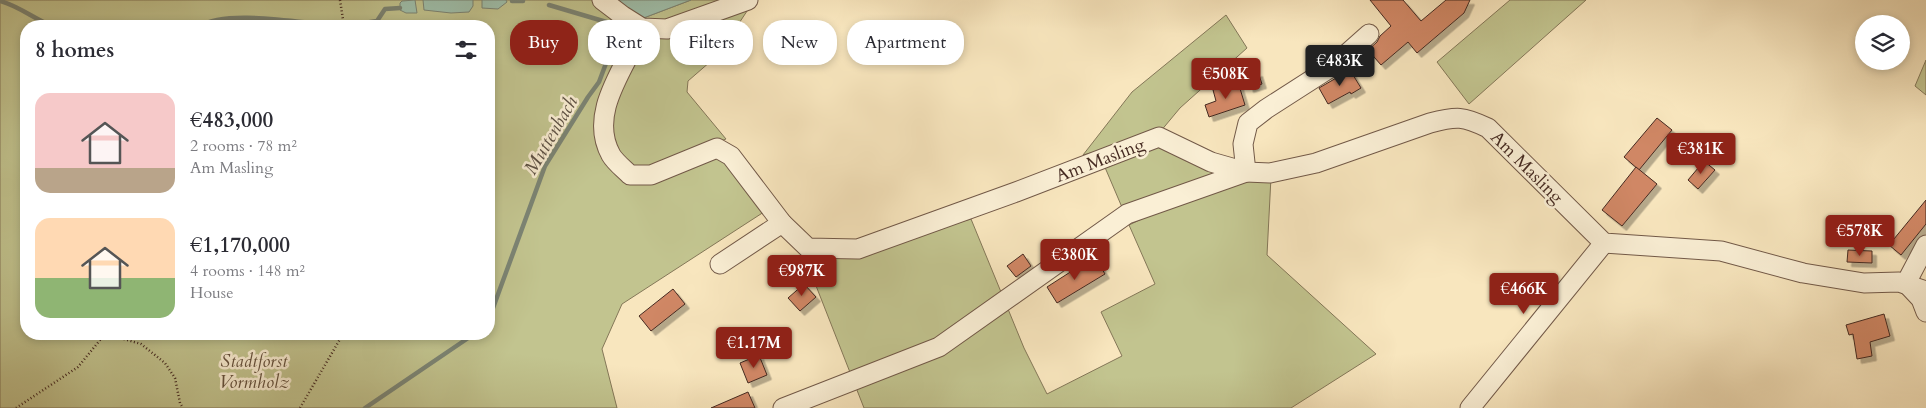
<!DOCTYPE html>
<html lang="en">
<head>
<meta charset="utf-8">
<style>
	body { margin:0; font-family:Cardo,serif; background:#f2f2f3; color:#2b2b33; height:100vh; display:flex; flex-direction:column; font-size:19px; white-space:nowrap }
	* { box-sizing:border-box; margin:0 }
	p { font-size:16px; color:#7c7c81 }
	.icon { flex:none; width:28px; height:28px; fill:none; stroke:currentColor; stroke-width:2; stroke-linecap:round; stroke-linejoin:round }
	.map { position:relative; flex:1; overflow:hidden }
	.side { position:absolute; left:20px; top:20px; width:475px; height:320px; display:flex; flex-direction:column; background:#fff; border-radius:20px; box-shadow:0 2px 8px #0003 }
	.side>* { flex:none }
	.guide { position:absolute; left:510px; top:20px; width:475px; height:45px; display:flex; gap:10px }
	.buttons { position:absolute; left:1855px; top:15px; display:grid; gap:10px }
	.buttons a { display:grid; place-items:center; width:55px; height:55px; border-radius:50%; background:#fff; box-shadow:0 2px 8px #0003; font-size:25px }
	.price { position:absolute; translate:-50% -42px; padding:0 11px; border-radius:5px; background:#8f2418; color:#fff; font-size:16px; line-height:32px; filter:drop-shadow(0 1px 2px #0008) }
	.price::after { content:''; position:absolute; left:50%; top:30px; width:15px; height:11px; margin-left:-8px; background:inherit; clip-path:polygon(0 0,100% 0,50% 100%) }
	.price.current { background:#222; color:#fff }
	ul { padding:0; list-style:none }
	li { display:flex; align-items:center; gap:15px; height:125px; padding:0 15px }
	li span { display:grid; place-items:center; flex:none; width:140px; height:100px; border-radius:15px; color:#555 }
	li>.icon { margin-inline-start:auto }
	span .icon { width:60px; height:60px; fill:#fffc; stroke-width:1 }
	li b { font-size:21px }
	h2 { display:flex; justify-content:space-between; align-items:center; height:60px; padding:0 15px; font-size:21px }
	.pill { padding:0 18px; border-radius:20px; background:#fff; box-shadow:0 2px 8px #0003; font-size:18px; line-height:45px }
	.pill.current { background:#8f2418; color:#fff }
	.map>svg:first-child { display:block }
</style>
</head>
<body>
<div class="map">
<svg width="1926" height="408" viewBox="0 0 1926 408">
	<defs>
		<filter id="shadow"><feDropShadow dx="4.5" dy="4.5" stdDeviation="0" flood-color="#0004"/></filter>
	</defs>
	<rect width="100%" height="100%" fill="#f8e6be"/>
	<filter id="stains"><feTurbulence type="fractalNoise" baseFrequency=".004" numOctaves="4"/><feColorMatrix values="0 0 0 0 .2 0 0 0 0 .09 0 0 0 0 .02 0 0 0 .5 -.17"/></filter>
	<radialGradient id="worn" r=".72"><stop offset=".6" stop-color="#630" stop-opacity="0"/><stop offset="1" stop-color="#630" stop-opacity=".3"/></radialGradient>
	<g fill="#c2c48f" stroke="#847758" fill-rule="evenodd">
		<path d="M0,0H595L605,7L615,28L611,44L625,25L691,0H756L753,2L718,55L688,81L687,92L726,139L718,142L712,155L724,156L767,210L622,304L602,349L617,408H0ZM26,26H489V334H26Z"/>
		<path d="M1510,0H1586L1469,104L1437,62Z"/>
		<path d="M1226,15L1247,48L1180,108L1155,138L1226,173L1124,212L1098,151L1083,155L1132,92Z"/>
		<path d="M1926,60V95L1915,86Z"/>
		<path d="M1271,177L1267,255L1376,354L1291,408H864L800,245L809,252L924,231L971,219L1024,348L1047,394L1122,356L1101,312L1155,284L1129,225L1202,190Z"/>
	</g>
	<g fill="#9fc0ac" stroke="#7b8474">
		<path d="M415,0L417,13H406L400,10V3L402,1Z"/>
		<path d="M423,0H473V6L469,12L451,13L424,10Z"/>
		<path d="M482,0H506L507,2L498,9L482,8Z"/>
		<path d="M608,0H691L625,25Z"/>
	</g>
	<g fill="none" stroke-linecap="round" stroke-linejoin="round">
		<g stroke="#7b8474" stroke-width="4.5">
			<path d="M0,1C19,6 34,19 52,26"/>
			<path d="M512,1H523"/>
			<path d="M351,25L377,21L385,9L400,8"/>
			<path d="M200,26C226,9 301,23 333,25"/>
			<path d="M489,316L493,308L545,166L588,97L599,82L620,26L549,5"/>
			<path d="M365,408L474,334"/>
		</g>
	</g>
	<g fill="#d08765" stroke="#452a21" filter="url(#shadow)">
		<path d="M1370,0H1403L1421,21L1446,0H1470L1464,13L1417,53L1408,42L1381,65L1368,50L1377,42L1380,36L1391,26Z"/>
		<path d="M1350,70L1361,88L1351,94L1350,92L1328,104L1319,88Z"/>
		<path d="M1258,72L1262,84L1249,88L1246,75Z"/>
		<path d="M1238,82L1245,105L1209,117L1205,105L1216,101L1213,90Z"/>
		<path d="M1657,118L1672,130L1639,170L1624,157Z"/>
		<path d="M1704,161L1715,170L1698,189L1688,180Z"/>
		<path d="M1636,167L1657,184L1622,226L1602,210Z"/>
		<path d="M1926,200V224L1901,255L1889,245Z"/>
		<path d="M1848,250L1872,251V263L1847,262Z"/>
		<path d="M1023,254L1031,266L1016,277L1007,266Z"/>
		<path d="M1089,260L1094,267L1099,264L1105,274L1057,303L1047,287Z"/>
		<path d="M804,284L816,297L800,311L788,298Z"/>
		<path d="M673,289L685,304L651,331L639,316Z"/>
		<path d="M1884,314L1890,336L1870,342L1872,356L1857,359L1853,334L1849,335L1846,325Z"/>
		<path d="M759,355L767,375L748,383L740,363Z"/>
		<path d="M748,392L755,408H711Z"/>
	</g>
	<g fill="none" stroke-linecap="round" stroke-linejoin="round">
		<defs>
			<g id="minor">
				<path d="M602,0L623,16L642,28L667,29L748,0"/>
				<path d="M642,28C627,66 587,112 611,155C615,162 624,169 630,175H651L717,148L731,156L782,223L808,248L858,249L1016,192L1159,137L1211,162L1246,172L1270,173L1316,163L1430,123C1457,116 1463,116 1488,128L1604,243L1721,251L1803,273L1864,283L1899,282L1926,291"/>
				<path d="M1926,245L1906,283L1921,299L1926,312"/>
				<path d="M720,264L782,223"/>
				<path d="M783,408L939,347L1127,214L1246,172L1243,144L1248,123L1266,109L1333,66L1369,34"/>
				<path d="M1470,408L1604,243"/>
			</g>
		</defs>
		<use href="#minor" stroke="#725948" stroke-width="21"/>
		<g stroke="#452a21" stroke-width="2.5" stroke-dasharray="1 2.5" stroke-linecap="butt">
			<path d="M340,0L344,26"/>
			<path d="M107,334L141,344L165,363L175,378L180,403L183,408"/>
			<path d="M16,408L78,367L105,334"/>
			<path d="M300,408L343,334"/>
		</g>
		<use href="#minor" stroke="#faefd5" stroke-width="19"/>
	</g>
	<g text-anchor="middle" stroke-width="5" stroke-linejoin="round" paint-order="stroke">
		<g font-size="18" fill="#452a21" stroke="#faefd5">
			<text transform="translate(1100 160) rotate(-21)" y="6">Am Masling</text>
			<text transform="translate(1527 167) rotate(45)" y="6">Am Masling</text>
		</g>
		<g font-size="18" font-style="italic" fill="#64503c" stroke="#faefd5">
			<text x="254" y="367">Stadtforst<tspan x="254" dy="21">Vormholz</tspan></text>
		</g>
		<g font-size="19" font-style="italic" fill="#5c5044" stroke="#faefd5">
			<text transform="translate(550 135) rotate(-60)" y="7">Muttenbach</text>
		</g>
	</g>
	<rect width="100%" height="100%" filter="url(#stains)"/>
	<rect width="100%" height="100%" fill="url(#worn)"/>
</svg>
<div class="buttons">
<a><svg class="icon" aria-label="layers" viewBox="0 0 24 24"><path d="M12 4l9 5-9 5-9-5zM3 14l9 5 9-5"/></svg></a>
</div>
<b class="price current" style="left:1340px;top:87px">€483K</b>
<b class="price" style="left:1226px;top:100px">€508K</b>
<b class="price" style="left:1701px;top:175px">€381K</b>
<b class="price" style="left:1860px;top:257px">€578K</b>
<b class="price" style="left:1075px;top:281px">€380K</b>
<b class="price" style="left:802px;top:297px">€987K</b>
<b class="price" style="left:1524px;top:315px">€466K</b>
<b class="price" style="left:754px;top:369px">€1.17M</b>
<div class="guide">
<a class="pill current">Buy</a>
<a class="pill">Rent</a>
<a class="pill">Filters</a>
<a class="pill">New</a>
<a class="pill">Apartment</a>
</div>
<section class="side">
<h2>8 homes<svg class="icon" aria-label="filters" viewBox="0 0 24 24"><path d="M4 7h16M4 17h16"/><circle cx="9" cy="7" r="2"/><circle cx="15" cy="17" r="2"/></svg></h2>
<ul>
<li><span style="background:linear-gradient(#f6c9c9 75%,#b9a48a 0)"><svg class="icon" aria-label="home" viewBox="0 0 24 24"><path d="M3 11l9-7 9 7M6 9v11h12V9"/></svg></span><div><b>€483,000</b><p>2 rooms · 78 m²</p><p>Am Masling</p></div></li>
<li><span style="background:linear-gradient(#ffd9b3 60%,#8fb573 0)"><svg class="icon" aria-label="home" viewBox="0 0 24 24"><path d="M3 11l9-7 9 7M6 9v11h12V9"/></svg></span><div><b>€1,170,000</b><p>4 rooms · 148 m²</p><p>House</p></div></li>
</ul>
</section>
</div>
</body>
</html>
